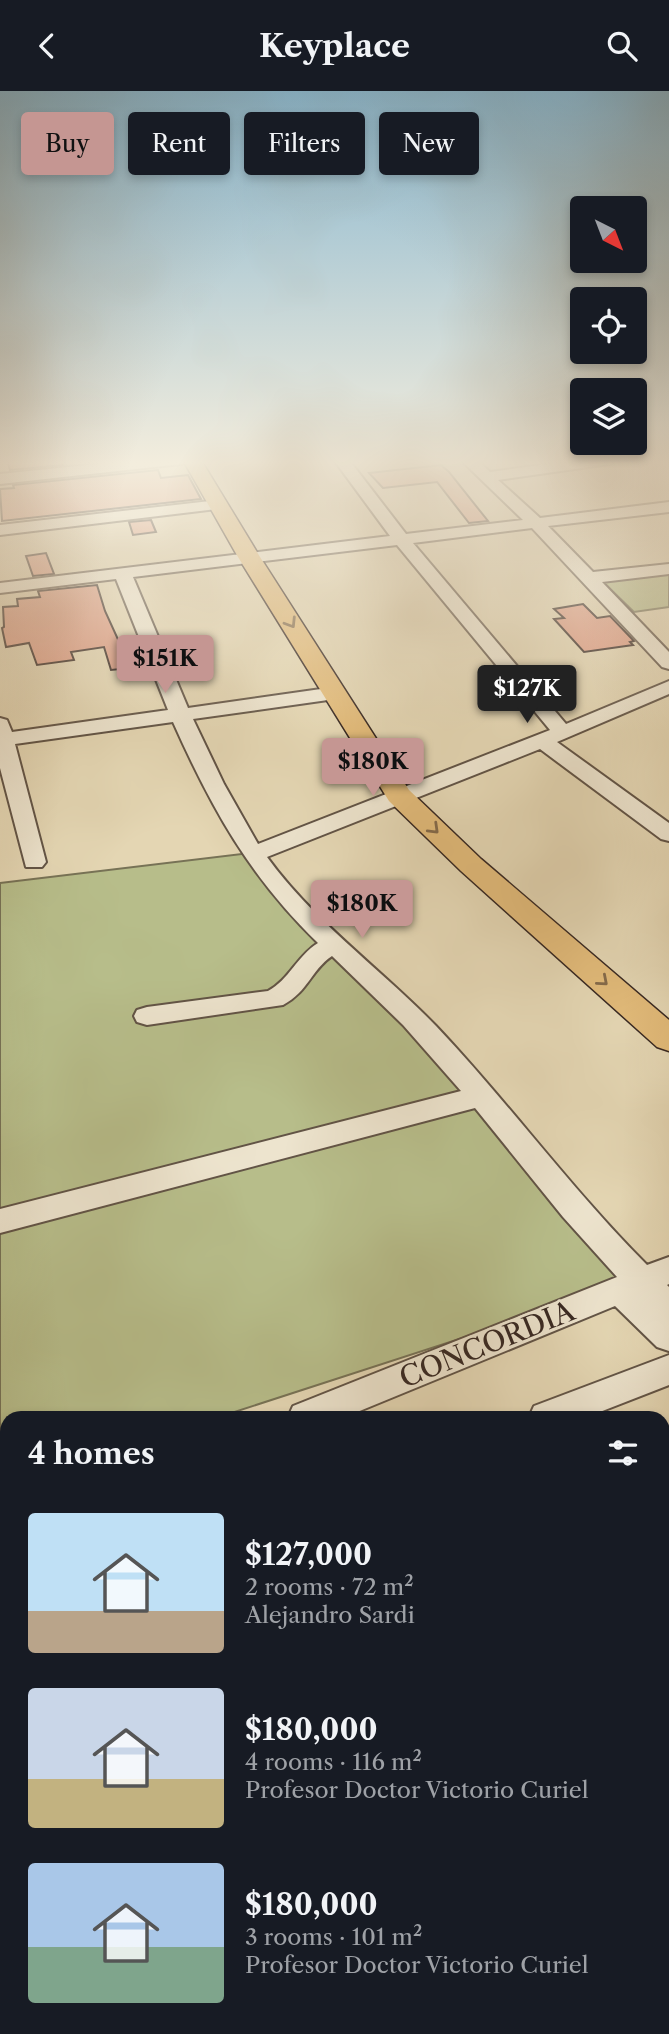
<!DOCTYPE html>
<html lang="en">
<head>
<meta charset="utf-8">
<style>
	body { margin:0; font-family:"Libre Caslon Text",serif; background:#242831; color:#f1f3f6; height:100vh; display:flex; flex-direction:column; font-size:26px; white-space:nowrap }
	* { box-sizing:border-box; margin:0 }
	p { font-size:23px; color:#9ea1a6 }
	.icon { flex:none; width:38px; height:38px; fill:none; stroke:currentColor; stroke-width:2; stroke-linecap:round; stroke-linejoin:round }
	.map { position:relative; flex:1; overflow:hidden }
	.details { position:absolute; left:0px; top:1320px; width:670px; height:625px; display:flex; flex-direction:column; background:#171b24; border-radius:21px 21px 0 0; box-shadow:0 4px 10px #0003 }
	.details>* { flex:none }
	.banner { position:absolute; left:21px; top:21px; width:628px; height:63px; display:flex; gap:14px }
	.needle { width:46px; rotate:138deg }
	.controls { position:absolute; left:570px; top:105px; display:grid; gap:14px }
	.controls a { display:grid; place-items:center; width:77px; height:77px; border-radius:7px; background:#171b24; box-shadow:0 4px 10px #0003; font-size:35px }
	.price { position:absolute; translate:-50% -60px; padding:0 16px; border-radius:7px; background:#c59692; color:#111; font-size:23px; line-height:46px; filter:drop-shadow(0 2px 4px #0008) }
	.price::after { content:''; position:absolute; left:50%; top:42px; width:21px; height:16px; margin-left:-10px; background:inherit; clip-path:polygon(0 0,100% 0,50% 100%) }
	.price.current { background:#222; color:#fff }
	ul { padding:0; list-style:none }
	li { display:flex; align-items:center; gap:21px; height:175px; padding:0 28px }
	li span { display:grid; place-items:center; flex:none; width:196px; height:140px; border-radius:7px; color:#555 }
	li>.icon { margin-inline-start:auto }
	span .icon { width:84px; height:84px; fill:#fffc; stroke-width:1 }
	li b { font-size:30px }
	h2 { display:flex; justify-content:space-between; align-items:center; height:84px; padding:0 28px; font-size:30px }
	.tag { padding:0 24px; border-radius:7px; background:#171b24; box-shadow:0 4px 10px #0003; font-size:24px; line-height:63px }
	.tag.current { background:#c59692; color:#111 }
	header { display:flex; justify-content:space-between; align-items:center; height:91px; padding:0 28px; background:#171b24; font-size:32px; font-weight:700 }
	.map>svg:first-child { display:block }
</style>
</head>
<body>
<header><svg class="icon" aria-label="back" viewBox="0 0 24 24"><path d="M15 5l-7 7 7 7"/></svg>Keyplace<svg class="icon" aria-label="search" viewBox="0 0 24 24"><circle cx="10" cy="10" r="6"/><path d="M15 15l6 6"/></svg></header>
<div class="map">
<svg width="669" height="1943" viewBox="0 0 669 1943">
	<rect width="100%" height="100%" fill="#e4d6b3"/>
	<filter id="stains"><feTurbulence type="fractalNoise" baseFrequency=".00286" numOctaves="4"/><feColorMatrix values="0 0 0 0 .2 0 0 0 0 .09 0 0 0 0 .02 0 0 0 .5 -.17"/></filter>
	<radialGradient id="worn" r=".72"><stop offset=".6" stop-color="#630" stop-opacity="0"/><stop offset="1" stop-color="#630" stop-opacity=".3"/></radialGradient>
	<g fill="#b7bd8a" stroke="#777256" stroke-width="2">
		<path d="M669,482V516L634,521L603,491Z"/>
		<path d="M250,762L647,1187L219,1326H7V1395L0,1398V792Z"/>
	</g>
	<g fill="#e19f86" stroke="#372822" stroke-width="2">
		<path d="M7,369H62L63,374L10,379Z"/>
		<path d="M441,374L449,381L488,430L469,432L437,391L383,397L369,382Z"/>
		<path d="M158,379L161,387L188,384L201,408L2,430L0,398L14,397L13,394Z"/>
		<path d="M151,429L156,441L133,444L129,431Z"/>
		<path d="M46,462L54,483L33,485L26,465Z"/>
		<path d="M97,494L105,520L131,577L111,579L104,556L71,561L74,569L37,574L29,552L6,556L2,537L4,536L3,516L18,515L17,508L40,506L38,500Z"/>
		<path d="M583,513L597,527L610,525L634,550L630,551L633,554L584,561L554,528L564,527L554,518Z"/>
	</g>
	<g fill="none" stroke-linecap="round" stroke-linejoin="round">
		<defs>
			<g id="minor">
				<path d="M137,369H188L181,373L0,393V383Z"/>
				<path d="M334,369H349L406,443L523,429L461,369H477L490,381L576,369H617L610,373L498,389L540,427L669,411V421L548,435L593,481L669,473V483L602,491L669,561V578L662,576L532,437L413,452L566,633L669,590V603L557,651L669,732V750L661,748L540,658L267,766C314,831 381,878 436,935C509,1012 571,1098 647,1174L669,1166V1193L667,1194L669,1196V1260L657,1256L615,1215L345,1326H288L293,1315L617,1186L563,1126L475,1017L0,1142V1118L461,1000L403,934L332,865C310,880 309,900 283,914L147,934L137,931L134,925L137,919L147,916L268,900C289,889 297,865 318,852C249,785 212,718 173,631L15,653L46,771L42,776H26L0,677V627L7,629L12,641L168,619L116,488L0,502V492L390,445ZM397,454L550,639L258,753L224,693L193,628L335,608L342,606L345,602L342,598L335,596L188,617L133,486Z"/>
				<path d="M219,409L227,414L225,417L0,444V434Z"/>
				<path d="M669,1264V1294L587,1326H529L534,1315Z"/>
				<path d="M7,1407V1443L0,1445V1409Z"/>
				<path d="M0,1693L7,1696V1754L0,1751Z"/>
				<path d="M68,1937H118L120,1943H70Z"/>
				<path d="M558,1937H608L611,1943H560Z"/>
			</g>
			<path id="major" d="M183,369H201L260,466L409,699L481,768L669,929V960L657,956L461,780L389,710L238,466Z"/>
		</defs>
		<use href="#minor" stroke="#625446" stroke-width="4"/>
		<use href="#major" stroke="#372822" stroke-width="3"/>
		<use href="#minor" fill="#ede4ce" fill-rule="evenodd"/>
		<use href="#major" fill="#e2bb7a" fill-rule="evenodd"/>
	</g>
	<defs><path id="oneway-chevron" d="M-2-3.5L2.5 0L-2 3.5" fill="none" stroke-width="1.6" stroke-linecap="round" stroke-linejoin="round" transform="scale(1.75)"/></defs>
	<g stroke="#846a4a">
		<use href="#oneway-chevron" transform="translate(291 532) rotate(58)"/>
		<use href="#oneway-chevron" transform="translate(434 738) rotate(44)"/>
		<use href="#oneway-chevron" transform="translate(603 890) rotate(41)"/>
	</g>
	<linearGradient id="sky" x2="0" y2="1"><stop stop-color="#87b6cf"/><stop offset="0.58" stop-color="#f3eddd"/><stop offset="1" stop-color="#f3eddd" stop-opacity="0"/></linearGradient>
	<rect width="669" height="641" fill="url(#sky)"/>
	<g text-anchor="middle" stroke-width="5" stroke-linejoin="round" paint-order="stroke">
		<g font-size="28" fill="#372822" stroke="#ede4ce">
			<text transform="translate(487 1253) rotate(-22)" y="10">CONCORDIA</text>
		</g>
	</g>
	<rect width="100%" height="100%" filter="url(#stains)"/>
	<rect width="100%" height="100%" fill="url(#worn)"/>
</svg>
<div class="controls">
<a><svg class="needle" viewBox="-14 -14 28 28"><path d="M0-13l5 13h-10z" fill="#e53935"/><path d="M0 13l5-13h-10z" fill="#9ea1a6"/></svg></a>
<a><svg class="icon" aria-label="locate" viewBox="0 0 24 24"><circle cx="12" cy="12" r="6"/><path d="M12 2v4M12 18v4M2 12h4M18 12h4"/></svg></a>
<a><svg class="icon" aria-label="layers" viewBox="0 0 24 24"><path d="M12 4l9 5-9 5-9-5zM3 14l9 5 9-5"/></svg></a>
</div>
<b class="price" style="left:165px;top:604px">$151K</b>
<b class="price current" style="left:527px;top:634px">$127K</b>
<b class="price" style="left:373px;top:707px">$180K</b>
<b class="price" style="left:362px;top:849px">$180K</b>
<div class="banner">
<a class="tag current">Buy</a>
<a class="tag">Rent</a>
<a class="tag">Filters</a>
<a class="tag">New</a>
</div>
<section class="details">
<h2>4 homes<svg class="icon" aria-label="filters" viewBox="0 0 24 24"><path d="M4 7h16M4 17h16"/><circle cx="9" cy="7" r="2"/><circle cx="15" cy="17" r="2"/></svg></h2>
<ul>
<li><span style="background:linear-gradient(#bfe0f5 70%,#b9a48a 0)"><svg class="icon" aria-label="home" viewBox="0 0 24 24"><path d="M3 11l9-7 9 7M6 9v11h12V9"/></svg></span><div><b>$127,000</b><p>2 rooms · 72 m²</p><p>Alejandro Sardi</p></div></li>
<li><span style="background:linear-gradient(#c9d6e8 65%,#c2b280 0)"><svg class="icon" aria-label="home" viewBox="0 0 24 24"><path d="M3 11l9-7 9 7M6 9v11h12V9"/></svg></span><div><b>$180,000</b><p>4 rooms · 116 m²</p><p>Profesor Doctor Victorio Curiel</p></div></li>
<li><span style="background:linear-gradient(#a9c7e8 60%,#7fa58c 0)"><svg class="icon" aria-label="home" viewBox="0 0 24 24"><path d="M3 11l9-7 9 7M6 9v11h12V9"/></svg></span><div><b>$180,000</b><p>3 rooms · 101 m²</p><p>Profesor Doctor Victorio Curiel</p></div></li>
</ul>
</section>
</div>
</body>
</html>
